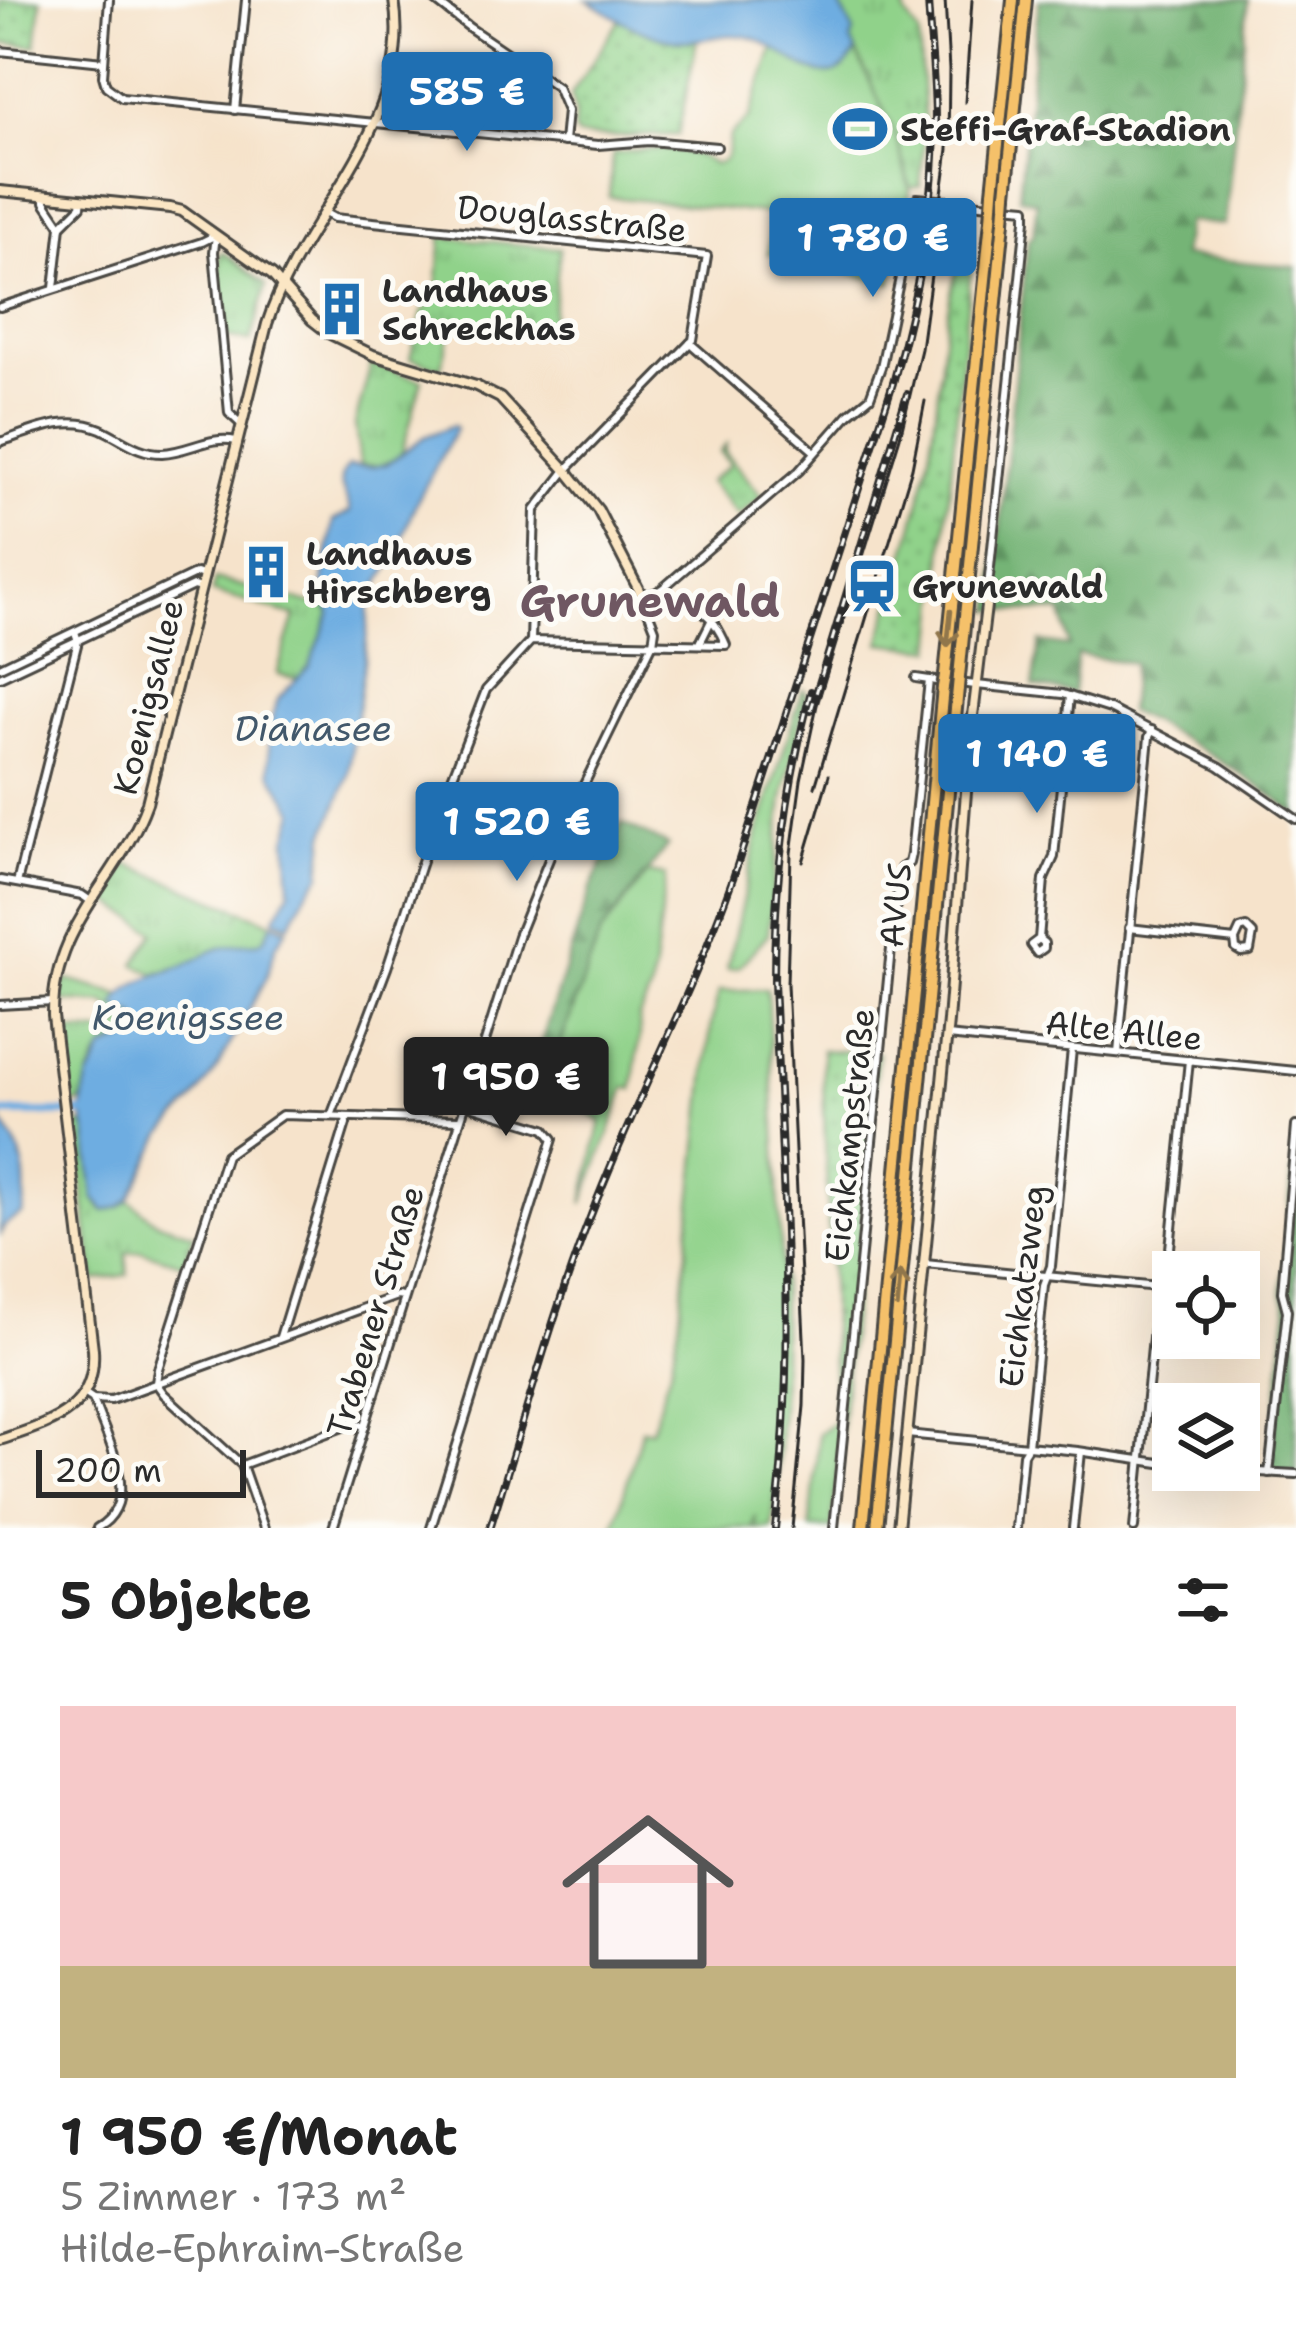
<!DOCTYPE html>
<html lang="de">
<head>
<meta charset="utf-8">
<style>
	body { margin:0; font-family:"Shantell Sans",sans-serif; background:#f6f6f6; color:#222; height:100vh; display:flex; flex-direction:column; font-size:45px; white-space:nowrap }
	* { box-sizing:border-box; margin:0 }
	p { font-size:39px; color:#767676 }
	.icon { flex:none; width:66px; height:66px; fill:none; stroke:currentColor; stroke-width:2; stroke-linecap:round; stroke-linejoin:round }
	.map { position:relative; height:1528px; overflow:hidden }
	.details { display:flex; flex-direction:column; background:#fff; flex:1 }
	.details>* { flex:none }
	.tools { position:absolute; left:1152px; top:1251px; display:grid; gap:24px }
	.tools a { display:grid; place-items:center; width:108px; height:108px; border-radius:0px; background:#fff; box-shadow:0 12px 48px #0002; font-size:60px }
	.scale { position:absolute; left:36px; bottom:30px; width:210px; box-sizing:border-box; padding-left:12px; border:6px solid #2b2b2b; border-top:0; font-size:33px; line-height:42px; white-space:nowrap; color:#2b2b2b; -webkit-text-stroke:9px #fdfcf7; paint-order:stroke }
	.price { position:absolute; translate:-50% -102px; padding:0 27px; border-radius:12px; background:#1f6fb2; color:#fff; font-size:39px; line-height:78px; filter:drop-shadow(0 3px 6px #0008) }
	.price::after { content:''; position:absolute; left:50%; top:72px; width:36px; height:27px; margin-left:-18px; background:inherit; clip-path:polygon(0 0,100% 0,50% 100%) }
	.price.current { background:#222; color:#fff }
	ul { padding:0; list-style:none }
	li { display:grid; align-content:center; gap:24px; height:636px; padding:0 60px }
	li+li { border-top:3px solid #e0e0e0 }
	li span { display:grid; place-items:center; height:372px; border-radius:0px; color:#555 }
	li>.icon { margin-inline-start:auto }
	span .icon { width:216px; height:216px; fill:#fffc; stroke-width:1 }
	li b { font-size:51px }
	h2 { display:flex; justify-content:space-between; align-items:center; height:144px; padding:0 60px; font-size:51px }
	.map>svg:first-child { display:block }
</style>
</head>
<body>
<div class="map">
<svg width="1296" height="1528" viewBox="0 0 1296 1528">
	<defs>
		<pattern id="forest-firs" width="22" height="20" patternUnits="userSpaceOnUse" patternTransform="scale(3)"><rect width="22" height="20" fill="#74b476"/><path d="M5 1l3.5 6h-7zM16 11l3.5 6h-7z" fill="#5f9361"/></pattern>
		<pattern id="park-tufts" width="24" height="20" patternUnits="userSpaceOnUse" patternTransform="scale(3)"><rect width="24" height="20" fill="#90d28a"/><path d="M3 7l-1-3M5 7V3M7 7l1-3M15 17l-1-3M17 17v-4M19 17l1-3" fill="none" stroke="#7cb477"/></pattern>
		<pattern id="garden-dots" width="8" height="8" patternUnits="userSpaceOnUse" patternTransform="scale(3)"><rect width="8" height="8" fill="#90d28a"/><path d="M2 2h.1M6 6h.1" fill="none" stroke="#7cb477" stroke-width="1.8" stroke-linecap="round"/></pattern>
	</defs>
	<rect width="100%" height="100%" fill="#fdfcf7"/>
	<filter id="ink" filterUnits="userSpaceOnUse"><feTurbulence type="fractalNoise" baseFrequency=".00833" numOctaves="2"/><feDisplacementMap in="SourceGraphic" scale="24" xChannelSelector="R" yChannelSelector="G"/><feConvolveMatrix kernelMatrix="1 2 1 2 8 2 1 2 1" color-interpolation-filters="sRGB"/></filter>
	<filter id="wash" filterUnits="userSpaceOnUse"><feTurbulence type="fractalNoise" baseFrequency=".004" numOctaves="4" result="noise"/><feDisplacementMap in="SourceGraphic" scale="48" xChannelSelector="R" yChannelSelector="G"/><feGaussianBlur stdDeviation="2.7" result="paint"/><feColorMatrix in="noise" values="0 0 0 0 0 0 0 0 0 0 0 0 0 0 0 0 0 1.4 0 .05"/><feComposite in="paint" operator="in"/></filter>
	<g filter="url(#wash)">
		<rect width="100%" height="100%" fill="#f6e3cb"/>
		<g fill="#90d28a" stroke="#5e7e5a" stroke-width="3">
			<path d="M774,47L803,66L843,69L856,52L896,136L910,192L891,283L840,271L815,261L768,254L773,214L609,197L613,154C647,148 685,144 713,164C729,164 728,149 730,136L749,118Z"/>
			<path d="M803,689L807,694L783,798L768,934L739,967L727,969L758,833Z"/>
			<path d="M648,873L666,876L651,990L639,1017L640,1034L633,1089L626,1087L583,1204L601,1121L566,1099L557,1054L600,934Z"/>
			<path d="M767,989C777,1168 793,1350 772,1528H754L756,1515L752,1528H614L642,1429L649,1430L652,1428L671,1366L679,1324L711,1024L719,991Z"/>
			<path d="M835,1421H842L832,1528H810L819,1433Z"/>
		</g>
		<g fill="url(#forest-firs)" stroke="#507050" stroke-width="3">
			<path d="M1039,0H1248L1225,225L1187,221L1182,256L1296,267V814C1242,771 1189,741 1128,711L1133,663L1077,655L1073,693L1033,686L1040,642L1069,646L1062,612L992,610L1028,239L1033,236L1037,201L1019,197Z"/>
			<path d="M622,823L668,845L600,934L557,1054L560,1076L531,1074L592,885Z"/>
			<path d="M1296,1128V1474L1269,1473L1287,1311L1282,1292Z"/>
		</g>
		<g fill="url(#park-tufts)" stroke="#5e7e5a" stroke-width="3">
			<path d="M837,0H904L906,15L919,34L925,130L920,186L910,188L896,136L851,41L854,32Z"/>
			<path d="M442,237L560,248L550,335L506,330L461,320L450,332L441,368L410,358L423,311L436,298Z"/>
			<path d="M221,253H225L266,285L251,341L225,337L219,257Z"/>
			<path d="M371,364L422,380L401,456L379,466L360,465L355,424Z"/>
			<path d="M726,445L725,452L762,496L738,516L709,482L730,465L720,452Z"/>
			<path d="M215,579L326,607L330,614L310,665L298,679L277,674L295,616L212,592Z"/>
			<path d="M127,864L273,923L264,939L259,942L220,948L183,966L154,974L135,964L155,932L103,898Z"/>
			<path d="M65,979L121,995L118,1000V1009L130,1011L139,1023C131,1039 122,1038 108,1047C92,1059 87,1083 83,1102L72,1104L64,1031L110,1033L122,1025L107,1004L61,1001Z"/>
			<path d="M84,1124L87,1133L94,1197L101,1208L120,1207L129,1200L156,1222L194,1234L184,1264L141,1251L126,1253L128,1275L94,1280L75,1125Z"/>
		</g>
		<g fill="url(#garden-dots)" stroke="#5e7e5a" stroke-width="3">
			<path d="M0,0H41L36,46L0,43Z"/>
			<path d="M620,19L675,41L697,40L678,135C644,134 612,139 578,136L574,131L575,113L571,95Z"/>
			<path d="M961,255L972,257L934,649L880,643C898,578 920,513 931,446C942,383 941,313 961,255Z"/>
			<path d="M822,1050L878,1053L842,1421L835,1420Z"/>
		</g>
		<g fill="#6eade1" stroke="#4c6c86" stroke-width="3">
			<path d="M587,0H837L854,32L851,41L856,52C849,62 842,74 828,74C801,73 778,46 753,38C727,30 706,42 680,41C648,39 614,16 587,0Z"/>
			<path d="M454,425L456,429L415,505L393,561L374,592L369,606L365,656L348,777L325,835L321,875L306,894L289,925L274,919L290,890L287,839L295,811L270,772L268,731L278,699L310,665L330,614L323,581L333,521L350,512C348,494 332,482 348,466L373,467L387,464L424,437Z"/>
			<path d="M273,923L287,929L276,946L266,979L218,1066L196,1098L163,1134L129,1200L120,1207L105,1211L94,1198L87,1133L82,1113L83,1102L88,1080L103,1050L128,1039L139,1023L135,1015L115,1006C130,977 159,976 187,964C198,959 209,951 221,948C233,944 247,944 259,942L264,939Z"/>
			<path d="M0,1119C23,1148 30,1177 23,1214L6,1224L0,1234Z"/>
		</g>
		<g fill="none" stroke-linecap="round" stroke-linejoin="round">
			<path stroke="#6eade1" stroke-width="8" d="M0,1113H82"/>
		</g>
	</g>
	<g filter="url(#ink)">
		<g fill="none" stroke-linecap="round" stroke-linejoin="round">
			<defs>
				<g id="street">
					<path d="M109,0L103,76L106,86L122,98L598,145L649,141L717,147"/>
					<path d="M434,0L470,28L557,87L567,111L564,142"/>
					<path d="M0,51L103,62"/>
					<path d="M235,110L246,0"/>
					<path d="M45,195V202L61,226"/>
					<path d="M323,212L334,218L707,256L693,340L690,343L815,452"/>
					<path d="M216,235L214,252L229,413L242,425"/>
					<path d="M54,288L61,226L81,206L82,199"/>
					<path d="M0,307L202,242L216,235"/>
					<path d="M0,442C33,431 67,414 101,429C123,439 137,453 162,453C189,452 210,435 236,441"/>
					<path d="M986,606L1026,220V208L1004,206"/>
					<path d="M531,641L535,510L566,470L690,343"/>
					<path d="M700,643L712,619"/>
					<path d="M0,667L197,573L203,575"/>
					<path d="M0,677L193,586L201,588"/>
					<path d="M916,678L936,681"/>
					<path d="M967,684L1063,694L1110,709L1219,766L1296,819"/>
					<path d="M0,880L82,895L89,900"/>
					<path d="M17,883L78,641L75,632"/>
					<path d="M1246,927L1253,934L1250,951L1241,952L1236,949L1235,940L1240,929Z"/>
					<path d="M1129,928L1235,940"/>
					<path d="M1039,939L1044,943V948L1037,953L1031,945L1039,939L1044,879L1054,857L1070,696"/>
					<path d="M0,1005L53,1002"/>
					<path d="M947,1036L1296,1071"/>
					<path d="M1118,1053L1149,737L1152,730"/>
					<path d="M331,1116L387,968L435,822L486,690L531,641L726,645C709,605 694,606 655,593"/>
					<path d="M925,1264L1158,1287"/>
					<path d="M1239,1289L1247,1290"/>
					<path d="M280,1337L348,1117"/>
					<path d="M84,1393L93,1399L111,1400L397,1296L403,1297"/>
					<path d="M93,1399C106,1439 145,1500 97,1528"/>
					<path d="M907,1434L1078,1451L1173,1465"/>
					<path d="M242,1465L354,1423L365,1426"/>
					<path d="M1224,1470L1296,1474"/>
					<path d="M1269,1473L1287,1311L1282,1292L1296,1126"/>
					<path d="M264,1528L242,1465L164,1394L156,1383L158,1369L226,1155L282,1115L459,1120"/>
					<path d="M333,1528L518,936L556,842L653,643L655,629L642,596L655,593L663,588L799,471L848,415L870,397L881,367L917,198L991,205"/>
					<path d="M431,1528L553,1139L545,1129L464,1104"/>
					<path d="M834,1528L893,928L901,868L909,863L911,854L929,680"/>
					<path d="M1016,1528L1023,1454L1028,1446L1044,1285L1051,1266L1072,1049"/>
					<path d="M1073,1528L1081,1452"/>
					<path d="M1134,1528L1158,1287L1167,1278L1189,1060"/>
				</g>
				<g id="secondary">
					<path d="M0,191L170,208L182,211L272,275L312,320L330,334L373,355L476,386L500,398L566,470L598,510L642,596"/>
					<path d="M0,1440C49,1423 97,1412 93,1349L53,1016C52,924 119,881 147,803L267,324C302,214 415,123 394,0"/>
					<path d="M898,1528L948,1021L970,741L986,606"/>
				</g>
				<g id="highway">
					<path d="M993,192L1013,0"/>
					<path d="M1006,194L1026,0"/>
					<path d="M945,675L991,220"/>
					<path d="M959,677L1004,221"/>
					<path d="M863,1528L943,687"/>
					<path d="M877,1528L958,688"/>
				</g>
			</defs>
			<use href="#street" stroke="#494743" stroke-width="12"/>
			<use href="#secondary" stroke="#494743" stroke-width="14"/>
			<use href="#highway" stroke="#494743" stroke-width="16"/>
			<use href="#street" stroke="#fff" stroke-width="6"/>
			<use href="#secondary" stroke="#fbe6c4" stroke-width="8"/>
			<use href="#highway" stroke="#f5c16b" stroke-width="10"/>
			<g stroke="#2b2b2b" stroke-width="3">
				<path d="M965,102L972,0"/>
				<path d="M815,787L912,468L925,401"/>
				<path d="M803,862L829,775"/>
				<path d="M792,1528L804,1406L805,1359L787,984L791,853L801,780L817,705L900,437L921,349L948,149L949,70L945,0"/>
			</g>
			<defs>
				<g id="rail">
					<path d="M811,710L907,394"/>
					<path d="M490,1528C523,1424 551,1317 591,1215C635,1101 692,993 733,878L893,383C917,298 935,208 935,120C935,80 930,40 928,0"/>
					<path d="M775,1528C798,1346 781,1163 774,981C774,882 786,786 811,691"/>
				</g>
			</defs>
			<use href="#rail" stroke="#2b2b2b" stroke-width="8"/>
			<use href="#rail" stroke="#fdfcf7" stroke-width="3" stroke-dasharray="9" stroke-linecap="butt"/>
			<defs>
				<g id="highway-bridge">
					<path d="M991,220L993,192"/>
					<path d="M1004,221L1006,194"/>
					<path d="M943,687L945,675"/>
					<path d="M958,688L959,677"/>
				</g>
			</defs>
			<use href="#highway-bridge" stroke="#494743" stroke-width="16" stroke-linecap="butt"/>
			<use href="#highway-bridge" stroke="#f5c16b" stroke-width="10"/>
		</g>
		<defs><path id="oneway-shaft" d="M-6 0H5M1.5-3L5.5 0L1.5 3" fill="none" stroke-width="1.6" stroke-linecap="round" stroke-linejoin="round" transform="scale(3)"/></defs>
		<g stroke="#90764b">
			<use href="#oneway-shaft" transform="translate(949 629) rotate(96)"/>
			<use href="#oneway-shaft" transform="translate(899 1289) rotate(-85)"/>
		</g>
	</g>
	<defs>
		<symbol id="stadium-bare" viewBox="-9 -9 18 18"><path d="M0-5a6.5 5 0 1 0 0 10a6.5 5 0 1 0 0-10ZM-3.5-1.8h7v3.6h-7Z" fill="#1f6fb2" stroke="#fdfcf7" stroke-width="2.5" paint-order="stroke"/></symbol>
		<symbol id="building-bare" viewBox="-9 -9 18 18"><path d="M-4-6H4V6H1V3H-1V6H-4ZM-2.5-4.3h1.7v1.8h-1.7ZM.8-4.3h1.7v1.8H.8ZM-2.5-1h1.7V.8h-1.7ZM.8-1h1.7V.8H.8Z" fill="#1f6fb2" stroke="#fdfcf7" stroke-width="2.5" paint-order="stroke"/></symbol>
		<symbol id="station-bare" viewBox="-9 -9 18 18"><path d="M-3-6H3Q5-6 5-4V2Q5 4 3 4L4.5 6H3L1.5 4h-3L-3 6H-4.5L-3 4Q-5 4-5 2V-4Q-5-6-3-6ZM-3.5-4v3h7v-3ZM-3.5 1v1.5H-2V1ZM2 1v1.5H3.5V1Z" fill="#1f6fb2" stroke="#fdfcf7" stroke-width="2.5" paint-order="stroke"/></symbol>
	</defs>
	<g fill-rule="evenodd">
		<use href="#stadium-bare" x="822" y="91" width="76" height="76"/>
		<use href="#building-bare" x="304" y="271" width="76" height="76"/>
		<use href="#building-bare" x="228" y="534" width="76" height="76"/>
		<use href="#station-bare" x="834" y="548" width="76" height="76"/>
	</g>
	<g text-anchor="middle" stroke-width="10" stroke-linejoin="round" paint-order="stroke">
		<g font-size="33" font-weight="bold" fill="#2b2b2b" stroke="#fdfcf7" text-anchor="start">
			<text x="900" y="141">Steffi-Graf-Stadion</text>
			<text x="382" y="302">Landhaus<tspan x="382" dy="38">Schreckhas</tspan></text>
			<text x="306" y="565">Landhaus<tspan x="306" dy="38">Hirschberg</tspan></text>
			<text x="912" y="598">Grunewald</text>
		</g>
		<g font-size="33" fill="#2b2b2b" stroke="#fdfcf7">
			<text transform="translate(572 218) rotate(6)" y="12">Douglasstraße</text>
			<text transform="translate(148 697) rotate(-76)" y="12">Koenigsallee</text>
			<text transform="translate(895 905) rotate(-84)" y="12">AVUS</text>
			<text transform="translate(1124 1030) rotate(6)" y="12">Alte Allee</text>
			<text transform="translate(849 1135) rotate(-84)" y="12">Eichkampstraße</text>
			<text transform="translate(1022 1286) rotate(-83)" y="12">Eichkatzweg</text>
			<text transform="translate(375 1311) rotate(-73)" y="12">Trabener Straße</text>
		</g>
		<g font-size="36" font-style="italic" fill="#42586b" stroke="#fdfcf7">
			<text x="313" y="741">Dianasee</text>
			<text x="188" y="1030">Koenigssee</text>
		</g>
		<g font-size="45" font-weight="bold" fill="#6f5762" stroke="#fdfcf7">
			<text x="650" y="617">Grunewald</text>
		</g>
	</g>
</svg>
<div class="tools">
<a><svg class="icon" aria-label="locate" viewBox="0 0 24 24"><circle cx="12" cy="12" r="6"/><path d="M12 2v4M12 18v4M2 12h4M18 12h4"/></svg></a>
<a><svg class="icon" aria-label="layers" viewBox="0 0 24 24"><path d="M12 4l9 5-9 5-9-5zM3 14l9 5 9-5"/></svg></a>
</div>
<div class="scale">200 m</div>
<b class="price" style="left:467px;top:154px">585 €</b>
<b class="price" style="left:873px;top:300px">1 780 €</b>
<b class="price" style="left:1037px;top:816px">1 140 €</b>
<b class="price" style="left:517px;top:884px">1 520 €</b>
<b class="price current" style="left:506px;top:1139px">1 950 €</b>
</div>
<section class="details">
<h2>5 Objekte<svg class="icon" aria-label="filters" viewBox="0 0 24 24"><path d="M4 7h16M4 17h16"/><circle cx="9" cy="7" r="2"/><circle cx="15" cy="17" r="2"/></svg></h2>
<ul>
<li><span style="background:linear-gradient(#f6c9c9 70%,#c2b280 0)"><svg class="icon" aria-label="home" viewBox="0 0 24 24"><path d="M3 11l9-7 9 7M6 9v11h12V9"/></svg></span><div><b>1 950 €/Monat</b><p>5 Zimmer · 173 m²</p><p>Hilde-Ephraim-Straße</p></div></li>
</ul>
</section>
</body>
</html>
